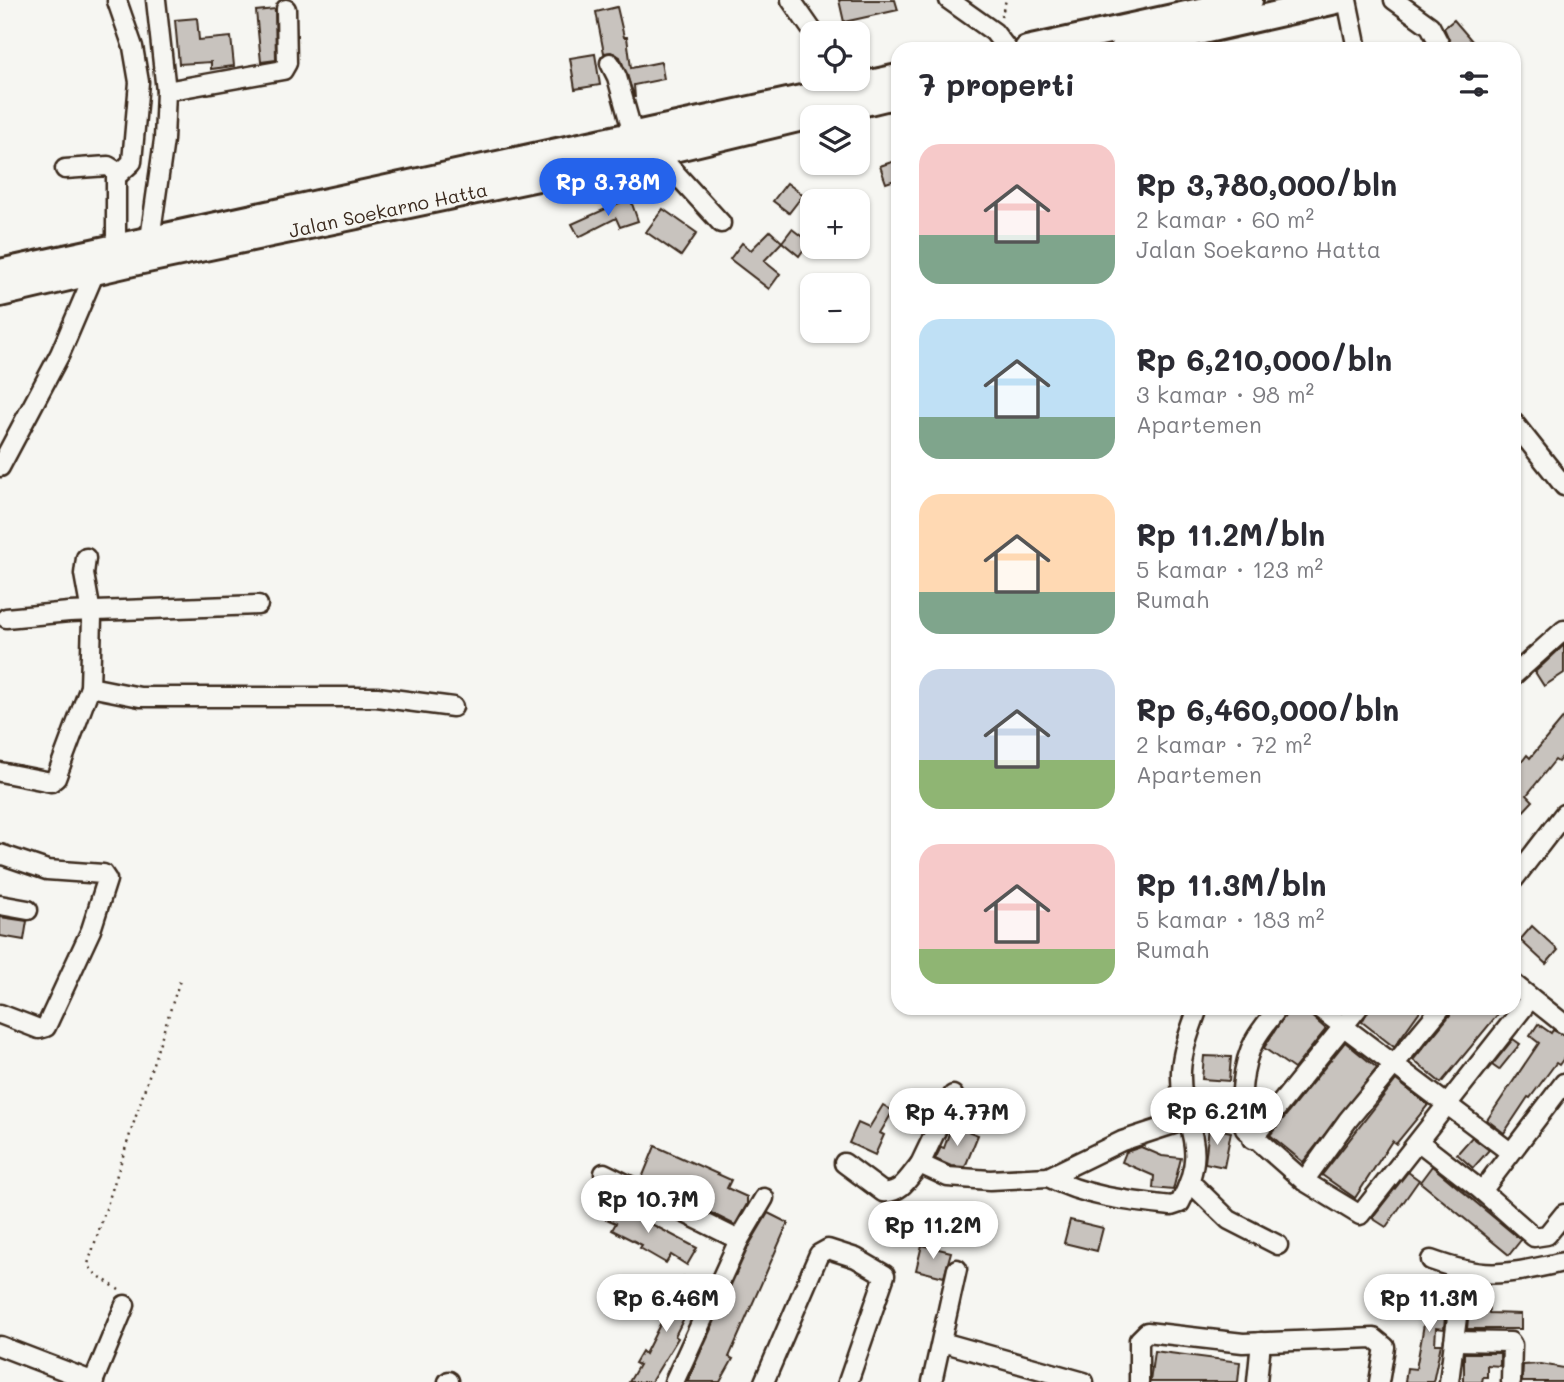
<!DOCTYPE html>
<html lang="id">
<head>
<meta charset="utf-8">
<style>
	body { margin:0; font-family:Mali,sans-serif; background:#f2f2f3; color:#2b2b33; height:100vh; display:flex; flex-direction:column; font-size:26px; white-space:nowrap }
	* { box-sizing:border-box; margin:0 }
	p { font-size:23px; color:#7c7c81 }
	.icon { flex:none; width:38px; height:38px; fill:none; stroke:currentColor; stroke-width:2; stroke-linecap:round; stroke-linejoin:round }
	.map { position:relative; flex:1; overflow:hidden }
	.panel { position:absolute; left:891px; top:42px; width:630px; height:973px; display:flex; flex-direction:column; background:#fff; border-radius:21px; box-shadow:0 2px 5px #0004 }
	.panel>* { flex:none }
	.tools { position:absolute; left:800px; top:21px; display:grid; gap:14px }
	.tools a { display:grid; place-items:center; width:70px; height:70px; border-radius:14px; background:#fff; box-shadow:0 2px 5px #0004; font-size:35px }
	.price { position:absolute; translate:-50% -60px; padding:0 16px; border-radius:24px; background:#fff; color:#222; font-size:23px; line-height:46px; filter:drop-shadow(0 2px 4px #0008) }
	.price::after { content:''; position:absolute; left:50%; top:42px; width:21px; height:16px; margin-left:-10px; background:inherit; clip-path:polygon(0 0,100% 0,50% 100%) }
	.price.active { background:#2563eb; color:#fff }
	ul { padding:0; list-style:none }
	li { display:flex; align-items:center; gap:21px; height:175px; padding:0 28px }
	li span { display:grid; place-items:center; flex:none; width:196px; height:140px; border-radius:21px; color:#555 }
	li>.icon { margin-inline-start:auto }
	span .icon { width:84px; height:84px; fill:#fffc; stroke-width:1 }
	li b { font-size:30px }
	h2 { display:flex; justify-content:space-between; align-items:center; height:84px; padding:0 28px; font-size:30px }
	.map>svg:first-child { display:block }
</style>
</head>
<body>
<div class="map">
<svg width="1564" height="1382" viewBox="0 0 1564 1382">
	<rect width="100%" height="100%" fill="#f6f6f2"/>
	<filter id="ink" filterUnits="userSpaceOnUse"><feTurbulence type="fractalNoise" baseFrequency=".0143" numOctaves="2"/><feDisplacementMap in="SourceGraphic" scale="14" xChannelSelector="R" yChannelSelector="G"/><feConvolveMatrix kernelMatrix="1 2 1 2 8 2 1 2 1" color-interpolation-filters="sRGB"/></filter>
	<g filter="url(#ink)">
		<g fill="#c8c3be" stroke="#3b2a1e" stroke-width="2">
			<path d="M839,0H895L898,10L844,22Z"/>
			<path d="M617,7L624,37H627L631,68L661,62L664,79L634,85L635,98L620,57L611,52L604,53L596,12Z"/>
			<path d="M275,9L276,60L261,62L256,11Z"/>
			<path d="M197,18L199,40L231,37L234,66L211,69V62L179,64L175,20Z"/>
			<path d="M1454,20L1479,49H1453L1444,28Z"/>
			<path d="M595,54L600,85L575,89L570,58Z"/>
			<path d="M898,160V179L886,183L880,166Z"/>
			<path d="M787,183L803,195L789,213L773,201Z"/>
			<path d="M630,198L638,221L620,227L616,218L579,237L572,224Z"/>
			<path d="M663,209L697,233L681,256L646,232Z"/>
			<path d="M792,229L809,242L799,256L782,242Z"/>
			<path d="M770,231L782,242L764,261L780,274L769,289L730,259L742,243L751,250Z"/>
			<path d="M1564,645V673L1544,686L1535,672Z"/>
			<path d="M1564,717V754L1558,762L1555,760L1527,795L1533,801L1520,815L1514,810V772L1527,755L1530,758Z"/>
			<path d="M0,917L27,921L24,940L0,936Z"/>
			<path d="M1532,926L1558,950L1546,964L1520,940Z"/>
			<path d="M1289,1008H1302L1326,1029L1294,1069L1264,1048Z"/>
			<path d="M1369,1008H1422L1394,1047L1362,1022Z"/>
			<path d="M1452,1008H1503L1441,1083L1413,1060L1450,1015Z"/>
			<path d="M1538,1024L1551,1033L1553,1030L1564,1035V1058L1559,1065L1556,1063L1530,1098L1528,1097L1504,1133L1487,1120L1539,1043L1530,1036Z"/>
			<path d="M1513,1039L1520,1044L1499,1070L1492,1065Z"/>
			<path d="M1345,1042L1377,1068L1303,1162L1270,1135Z"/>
			<path d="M1204,1056L1231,1057L1229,1081L1202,1079Z"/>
			<path d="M1396,1080L1428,1105L1396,1144L1392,1141L1355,1198L1322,1175Z"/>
			<path d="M883,1105L893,1111L880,1133L884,1135L875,1155L849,1143L858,1123L869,1128Z"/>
			<path d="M952,1125L978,1135L965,1167L951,1166L935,1159L941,1147L944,1148Z"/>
			<path d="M1209,1127L1231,1132L1224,1167L1205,1163Z"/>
			<path d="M1472,1137L1489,1150L1473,1168L1457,1154Z"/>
			<path d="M655,1146L731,1180L727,1188L747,1197V1204L735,1225L669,1192L670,1189L642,1178Z"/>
			<path d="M1141,1147L1162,1156L1181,1158L1173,1190L1153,1188L1154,1176L1122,1162L1126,1152Z"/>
			<path d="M1432,1166L1521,1240L1509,1255L1420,1182Z"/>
			<path d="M1408,1172L1419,1180L1386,1227L1372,1218Z"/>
			<path d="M606,1200L697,1248L687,1265L671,1255L666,1263L640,1248L642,1245L612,1230L616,1223L599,1216Z"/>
			<path d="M768,1213L788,1223L729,1357L733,1359L720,1382H687L749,1245Z"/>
			<path d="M1070,1220L1103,1228L1097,1251L1064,1243Z"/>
			<path d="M922,1245L951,1252L944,1277L916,1270Z"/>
			<path d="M684,1277L700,1286L675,1336L678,1338L651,1382H629L639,1365L635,1363L642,1351L645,1354Z"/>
			<path d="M1420,1287L1447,1290L1444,1329L1436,1328L1435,1344H1441L1433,1382H1405L1407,1368L1416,1369L1422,1336L1426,1312L1417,1311Z"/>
			<path d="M1488,1298L1489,1313L1521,1314V1329H1467L1470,1299Z"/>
			<path d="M1154,1351L1240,1362L1238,1382H1150Z"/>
			<path d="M1464,1353H1500V1366L1487,1365V1377H1483L1482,1382H1464Z"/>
			<path d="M1541,1364L1564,1368V1382H1522L1523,1365Z"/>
		</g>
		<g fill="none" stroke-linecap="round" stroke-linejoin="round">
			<defs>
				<g id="minor">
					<path d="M791,0L814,33"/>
					<path d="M949,0L994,32L1007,49"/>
					<path d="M1347,0L1357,49"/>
					<path d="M1394,0L1430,26L1442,49"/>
					<path d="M117,1L133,47L139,82L132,162L118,175"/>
					<path d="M610,63L617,77L633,134"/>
					<path d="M166,91L283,70L287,63L286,9"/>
					<path d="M657,153L721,223"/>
					<path d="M65,169L108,166L116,171V246"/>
					<path d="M150,239L164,140L166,91L156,0"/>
					<path d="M1514,423L1564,486"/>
					<path d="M0,467L60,354L95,272"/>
					<path d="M6,618L69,612L258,605"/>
					<path d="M1514,675L1564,630"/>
					<path d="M90,687L140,697H377L453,707"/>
					<path d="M0,772L51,782L56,778L90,687L92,618L84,574L86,558"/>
					<path d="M0,854L47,870L103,874L107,880L91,930L46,1027L39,1029L0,1014"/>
					<path d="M1514,879L1564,814"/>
					<path d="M0,905L28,910"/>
					<path d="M1514,984L1564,1024"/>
					<path d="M1278,1008C1270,1019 1261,1029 1255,1040C1242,1063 1238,1104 1245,1129L1304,1181L1360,1215L1531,998"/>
					<path d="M1319,1008L1510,1152"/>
					<path d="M953,1095L920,1164L948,1177L990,1180L1048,1177L1122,1141L1189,1119L1242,1096"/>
					<path d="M1252,1139L1358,1008"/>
					<path d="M1419,1142L1482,1191L1534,1237L1547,1235L1564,1214"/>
					<path d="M844,1163L883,1192C901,1194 909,1177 920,1164"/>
					<path d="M604,1173L739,1240"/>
					<path d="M1048,1177C1086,1197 1129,1201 1171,1206L1180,1203C1213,1139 1179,1129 1181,1071C1182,1050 1191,1028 1198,1008"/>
					<path d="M1304,1181L1348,1120L1441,1008"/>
					<path d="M1191,1183L1229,1220L1278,1245"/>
					<path d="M1482,1191L1564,1083"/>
					<path d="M1431,1260C1489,1281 1506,1274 1564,1262"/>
					<path d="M1454,1341L1510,1342L1512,1345L1511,1382"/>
					<path d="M942,1342L1084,1382"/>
					<path d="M0,1346L94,1382"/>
					<path d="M93,1382L125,1305"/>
					<path d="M448,1382L449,1381"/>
					<path d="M674,1382L739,1240L764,1198"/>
					<path d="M764,1382L819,1254L828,1249L856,1258L885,1275L848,1382"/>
					<path d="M932,1382L957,1269"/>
					<path d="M1139,1382V1340L1147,1332L1243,1343L1374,1338L1385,1347L1379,1382"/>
					<path d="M1257,1382L1261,1342"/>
					<path d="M1449,1382L1459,1301"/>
				</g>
				<g id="highway">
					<path d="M1027,49L1250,0"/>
					<path d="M1123,49L1340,0"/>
					<path d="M0,272L898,77"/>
					<path d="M0,294L133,263L657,153L898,95"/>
				</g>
			</defs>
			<use href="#minor" stroke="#3b2a1e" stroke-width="23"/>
			<use href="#highway" stroke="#3b2a1e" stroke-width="30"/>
			<g stroke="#3b2a1e" stroke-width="2.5" stroke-dasharray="2 5" stroke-linecap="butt">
				<path d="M1001,17L1006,0"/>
				<path d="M119,1290L93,1272L88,1264L181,977"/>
			</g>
			<use href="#minor" stroke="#f6f6f2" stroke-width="18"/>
			<use href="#highway" stroke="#f6f6f2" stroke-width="24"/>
		</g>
	</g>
	<g text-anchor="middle" stroke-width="5" stroke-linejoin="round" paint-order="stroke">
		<g font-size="19" fill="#3b2a1e" stroke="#f6f6f2">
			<text transform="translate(388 210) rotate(-12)" y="7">Jalan Soekarno Hatta</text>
		</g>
	</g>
</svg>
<div class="tools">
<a><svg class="icon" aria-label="locate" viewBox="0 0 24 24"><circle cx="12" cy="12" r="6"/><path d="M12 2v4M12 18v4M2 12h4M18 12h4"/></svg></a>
<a><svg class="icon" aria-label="layers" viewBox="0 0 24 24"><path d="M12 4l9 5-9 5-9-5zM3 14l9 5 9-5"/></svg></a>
<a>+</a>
<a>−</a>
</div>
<b class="price active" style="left:608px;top:218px">Rp 3.78M</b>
<b class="price" style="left:1217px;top:1147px">Rp 6.21M</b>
<b class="price" style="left:957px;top:1148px">Rp 4.77M</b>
<b class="price" style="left:648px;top:1235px">Rp 10.7M</b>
<b class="price" style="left:933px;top:1261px">Rp 11.2M</b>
<b class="price" style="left:666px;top:1334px">Rp 6.46M</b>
<b class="price" style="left:1429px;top:1334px">Rp 11.3M</b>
<section class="panel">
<h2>7 properti<svg class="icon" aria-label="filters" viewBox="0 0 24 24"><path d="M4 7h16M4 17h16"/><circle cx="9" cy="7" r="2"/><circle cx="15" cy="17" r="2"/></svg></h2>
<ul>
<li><span style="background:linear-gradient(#f6c9c9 65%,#7fa58c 0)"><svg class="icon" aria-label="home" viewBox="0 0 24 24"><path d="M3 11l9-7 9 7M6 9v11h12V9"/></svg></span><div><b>Rp 3,780,000/bln</b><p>2 kamar · 60 m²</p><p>Jalan Soekarno Hatta</p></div></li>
<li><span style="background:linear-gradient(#bfe0f5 70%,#7fa58c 0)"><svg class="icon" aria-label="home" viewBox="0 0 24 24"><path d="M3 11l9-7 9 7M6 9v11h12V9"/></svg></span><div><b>Rp 6,210,000/bln</b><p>3 kamar · 98 m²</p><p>Apartemen</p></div></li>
<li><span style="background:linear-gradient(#ffd9b3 70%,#7fa58c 0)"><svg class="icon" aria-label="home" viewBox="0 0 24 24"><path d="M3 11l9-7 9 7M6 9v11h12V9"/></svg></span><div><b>Rp 11.2M/bln</b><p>5 kamar · 123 m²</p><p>Rumah</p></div></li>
<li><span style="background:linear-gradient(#c9d6e8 65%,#8fb573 0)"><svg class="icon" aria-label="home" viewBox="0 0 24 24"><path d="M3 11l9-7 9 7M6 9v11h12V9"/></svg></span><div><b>Rp 6,460,000/bln</b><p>2 kamar · 72 m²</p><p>Apartemen</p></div></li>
<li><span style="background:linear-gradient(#f6c9c9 75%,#8fb573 0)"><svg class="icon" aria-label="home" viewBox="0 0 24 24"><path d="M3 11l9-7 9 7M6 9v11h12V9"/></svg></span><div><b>Rp 11.3M/bln</b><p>5 kamar · 183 m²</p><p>Rumah</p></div></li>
</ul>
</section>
</div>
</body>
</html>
